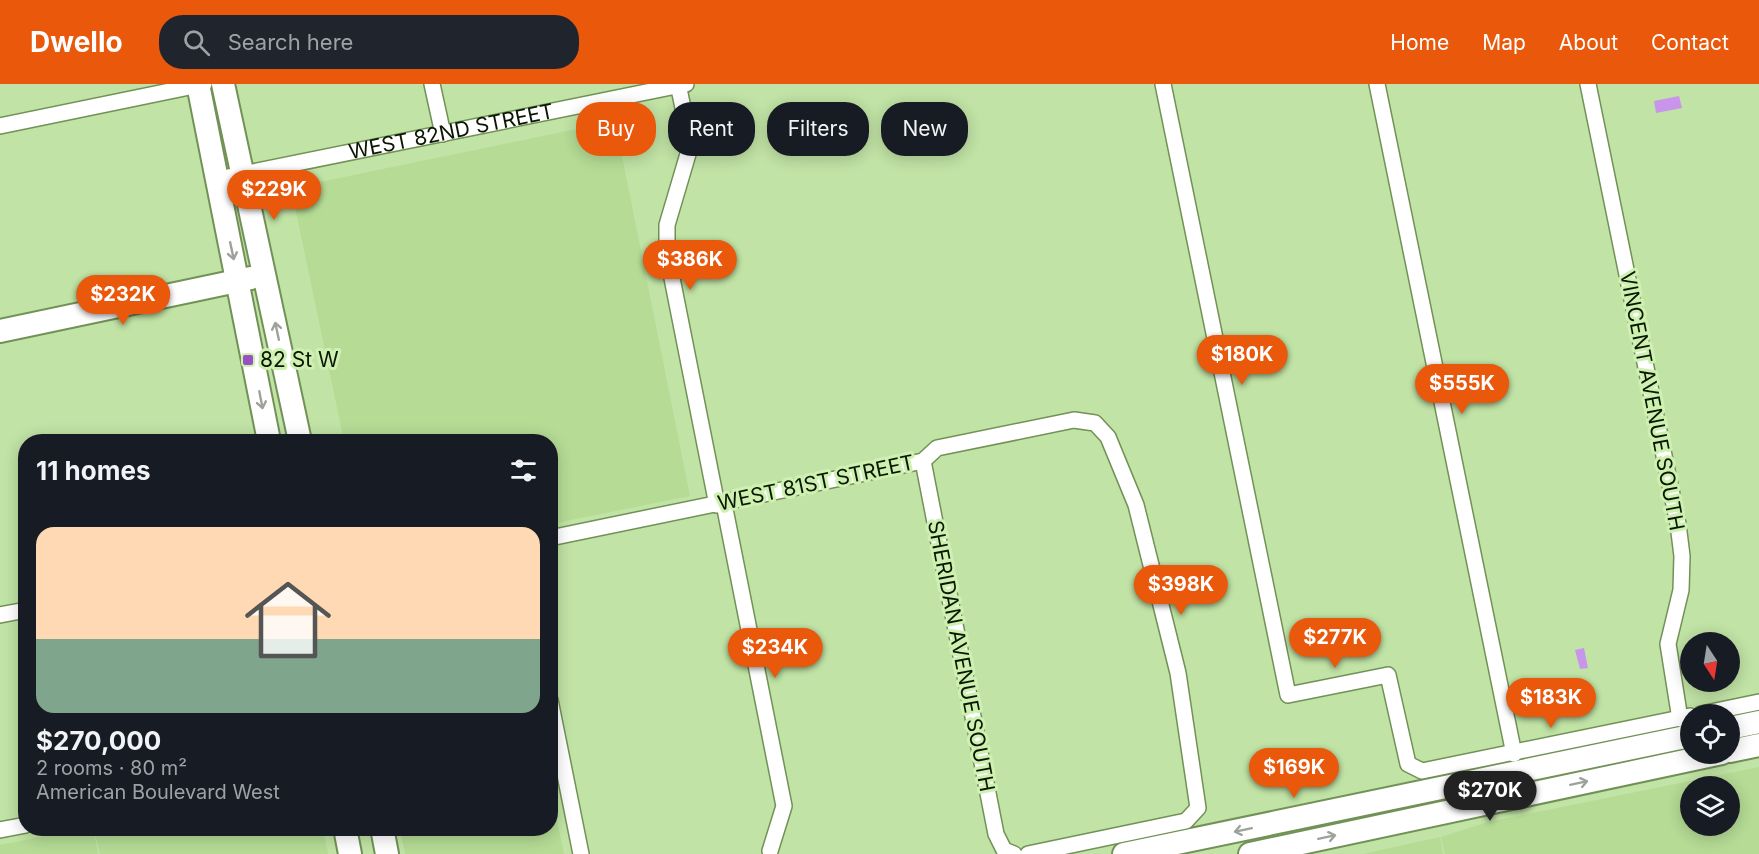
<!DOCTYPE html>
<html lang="en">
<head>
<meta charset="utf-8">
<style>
	body { margin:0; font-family:Inter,sans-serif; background:#20242c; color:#f1f3f6; height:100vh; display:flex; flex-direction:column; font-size:22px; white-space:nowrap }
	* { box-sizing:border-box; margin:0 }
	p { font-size:20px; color:#9ea1a6 }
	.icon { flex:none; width:33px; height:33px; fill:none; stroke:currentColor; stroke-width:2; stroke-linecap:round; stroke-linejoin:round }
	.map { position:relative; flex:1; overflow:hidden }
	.sheet { position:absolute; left:18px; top:350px; width:540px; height:402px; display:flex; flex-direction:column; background:#171b24; border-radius:24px; box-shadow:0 3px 15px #0003 }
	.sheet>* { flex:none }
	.top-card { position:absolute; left:576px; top:18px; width:570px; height:54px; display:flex; gap:12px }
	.needle { width:39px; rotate:168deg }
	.buttons { position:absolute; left:1680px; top:548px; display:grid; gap:12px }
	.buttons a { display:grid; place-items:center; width:60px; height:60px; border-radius:50%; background:#171b24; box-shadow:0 3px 15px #0003; font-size:30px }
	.price { position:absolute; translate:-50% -51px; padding:0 14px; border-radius:21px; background:#ea580c; color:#fff; font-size:20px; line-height:39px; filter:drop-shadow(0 2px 3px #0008) }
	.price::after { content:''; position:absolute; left:50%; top:36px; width:18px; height:14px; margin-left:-9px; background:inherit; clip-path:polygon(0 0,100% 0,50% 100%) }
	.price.active { background:#222; color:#fff }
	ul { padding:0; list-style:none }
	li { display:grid; align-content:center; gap:12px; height:318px; padding:0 18px }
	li+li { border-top:2px solid #363941 }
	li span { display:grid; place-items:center; height:186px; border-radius:18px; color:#555 }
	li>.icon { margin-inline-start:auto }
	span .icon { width:108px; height:108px; fill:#fffc; stroke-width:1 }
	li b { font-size:26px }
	h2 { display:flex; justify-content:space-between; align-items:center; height:72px; padding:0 18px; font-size:26px }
	.chip { padding:0 21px; border-radius:24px; background:#171b24; box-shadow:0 3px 15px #0003; font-size:21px; line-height:54px }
	.chip.active { background:#ea580c; color:#fff }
	header { display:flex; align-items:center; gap:36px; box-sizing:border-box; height:84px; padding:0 30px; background:#ea580c; color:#fff }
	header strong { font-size:28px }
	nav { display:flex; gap:33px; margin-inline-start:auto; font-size:21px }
	.search { width:420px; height:54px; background:#20242c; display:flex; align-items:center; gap:15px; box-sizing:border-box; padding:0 21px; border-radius:24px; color:#9ea1a6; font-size:22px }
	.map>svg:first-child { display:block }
</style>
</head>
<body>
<header>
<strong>Dwello</strong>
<div class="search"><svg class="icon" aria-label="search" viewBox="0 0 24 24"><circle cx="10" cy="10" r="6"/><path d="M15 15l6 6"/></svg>Search here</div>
<nav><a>Home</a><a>Map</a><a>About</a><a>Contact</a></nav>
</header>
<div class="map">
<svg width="1759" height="770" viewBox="0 0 1759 770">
	<rect width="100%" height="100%" fill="#c1e3a5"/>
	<g fill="#b5db95" fill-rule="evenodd">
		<path d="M615,37L690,412L551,440L550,357H344L291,104Z"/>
		<path d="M1759,683V770H1445L1441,753L1488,738ZM1690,702H1730V741H1690Z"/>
		<path d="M551,706L564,770H405L400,744H550Z"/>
		<path d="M83,744H93L98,770H0V761Z"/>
		<path d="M94,744H323L328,770H100Z"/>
		<path d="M1440,753L1443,770H1363Z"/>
	</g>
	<g fill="#c995eb">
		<path d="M1679,12L1682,24L1656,29L1654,17Z"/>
		<path d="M1584,564L1588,584L1580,585L1575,566Z"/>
	</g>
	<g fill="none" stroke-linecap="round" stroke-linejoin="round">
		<defs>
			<g id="street">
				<path d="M432,0L443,50"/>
				<path d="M678,0L687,43L688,70L667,141V169L717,421"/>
				<path d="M1163,0L1288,611L1388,591L1408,680L1422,687L1690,632"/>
				<path d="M1377,0L1514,670"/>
				<path d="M1588,0L1678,440L1682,472L1681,506L1668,560L1680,635"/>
				<path d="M0,42L204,0"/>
				<path id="s1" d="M218,95L686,0"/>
				<path d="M923,377L996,750L1004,766L1014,770"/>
				<path d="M724,420L784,722L770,767"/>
				<path d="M550,454L923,377L937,364L1074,336L1095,339L1108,353L1136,421L1178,589L1198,724L1186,737L1028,770"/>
				<path d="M0,531L26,526"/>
				<path d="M550,616L581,770"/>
				<path d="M1701,630L1759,618"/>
				<path d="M0,746L26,741"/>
			</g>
			<g id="secondary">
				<path d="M198,0L269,357"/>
				<path d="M223,0L300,357"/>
				<path d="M0,247L251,194"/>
				<path d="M1730,644L1759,638"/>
				<path d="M1730,667L1759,661"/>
				<path d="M345,744L350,770"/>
				<path d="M382,744L387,770"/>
				<path d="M1124,770L1690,652"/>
				<path d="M1250,770L1722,669"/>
			</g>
		</defs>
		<use href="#street" stroke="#729156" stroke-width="18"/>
		<use href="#secondary" stroke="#729156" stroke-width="26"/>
		<use href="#street" stroke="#fff" stroke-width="15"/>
		<use href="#secondary" stroke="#fff" stroke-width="22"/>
	</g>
	<defs><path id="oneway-shaft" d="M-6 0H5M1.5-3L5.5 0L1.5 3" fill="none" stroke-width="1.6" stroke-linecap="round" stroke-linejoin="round" transform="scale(1.5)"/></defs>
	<g stroke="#9da29a">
		<use href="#oneway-shaft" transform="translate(232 167) rotate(78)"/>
		<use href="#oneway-shaft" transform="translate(277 247) rotate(-102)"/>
		<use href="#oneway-shaft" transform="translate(261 316) rotate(79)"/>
		<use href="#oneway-shaft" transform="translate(1579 699) rotate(-12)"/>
		<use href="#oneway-shaft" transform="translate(1243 746) rotate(168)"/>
		<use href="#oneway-shaft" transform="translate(1327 753) rotate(-12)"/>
	</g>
	<rect fill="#9950c3" stroke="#cef1b2" stroke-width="2" x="242" y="270" width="12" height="12" rx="3"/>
	<g text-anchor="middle" stroke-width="6" stroke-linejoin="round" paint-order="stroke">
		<g font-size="21" fill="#0b1702" stroke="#cef1b2">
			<text dy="7" stroke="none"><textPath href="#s1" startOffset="238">WEST 82ND STREET</textPath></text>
			<text transform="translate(1652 317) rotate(79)" y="7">VINCENT AVENUE SOUTH</text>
			<text transform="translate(816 399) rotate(-12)" y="7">WEST 81ST STREET</text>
			<text transform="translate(961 572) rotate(79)" y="7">SHERIDAN AVENUE SOUTH</text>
		</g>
		<g font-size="21" fill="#0b1702" stroke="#cef1b2" text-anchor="start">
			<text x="260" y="283">82 St W</text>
		</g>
	</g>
</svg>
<div class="buttons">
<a><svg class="needle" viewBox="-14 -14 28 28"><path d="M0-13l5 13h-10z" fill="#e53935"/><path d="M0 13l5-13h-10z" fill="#9ea1a6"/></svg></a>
<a><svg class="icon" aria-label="locate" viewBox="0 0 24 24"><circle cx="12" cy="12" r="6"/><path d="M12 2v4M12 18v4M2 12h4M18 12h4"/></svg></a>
<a><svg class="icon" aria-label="layers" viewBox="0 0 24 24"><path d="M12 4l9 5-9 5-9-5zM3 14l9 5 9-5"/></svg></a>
</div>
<b class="price" style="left:274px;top:137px">$229K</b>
<b class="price" style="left:690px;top:207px">$386K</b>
<b class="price" style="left:123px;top:242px">$232K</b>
<b class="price" style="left:1242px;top:302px">$180K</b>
<b class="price" style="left:1462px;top:331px">$555K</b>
<b class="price" style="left:1181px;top:532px">$398K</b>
<b class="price" style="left:1335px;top:585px">$277K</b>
<b class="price" style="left:775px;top:595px">$234K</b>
<b class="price" style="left:1551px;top:645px">$183K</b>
<b class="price" style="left:1294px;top:715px">$169K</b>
<b class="price active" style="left:1490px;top:738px">$270K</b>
<div class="top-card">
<a class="chip active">Buy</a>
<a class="chip">Rent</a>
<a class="chip">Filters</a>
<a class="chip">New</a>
</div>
<section class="sheet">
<h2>11 homes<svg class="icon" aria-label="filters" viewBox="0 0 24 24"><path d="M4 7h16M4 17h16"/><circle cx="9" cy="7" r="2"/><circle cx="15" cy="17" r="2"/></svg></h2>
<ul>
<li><span style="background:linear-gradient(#ffd9b3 60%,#7fa58c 0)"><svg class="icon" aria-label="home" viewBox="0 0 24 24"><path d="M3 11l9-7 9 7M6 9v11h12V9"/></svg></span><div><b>$270,000</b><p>2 rooms · 80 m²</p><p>American Boulevard West</p></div></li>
</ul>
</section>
</div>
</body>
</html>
